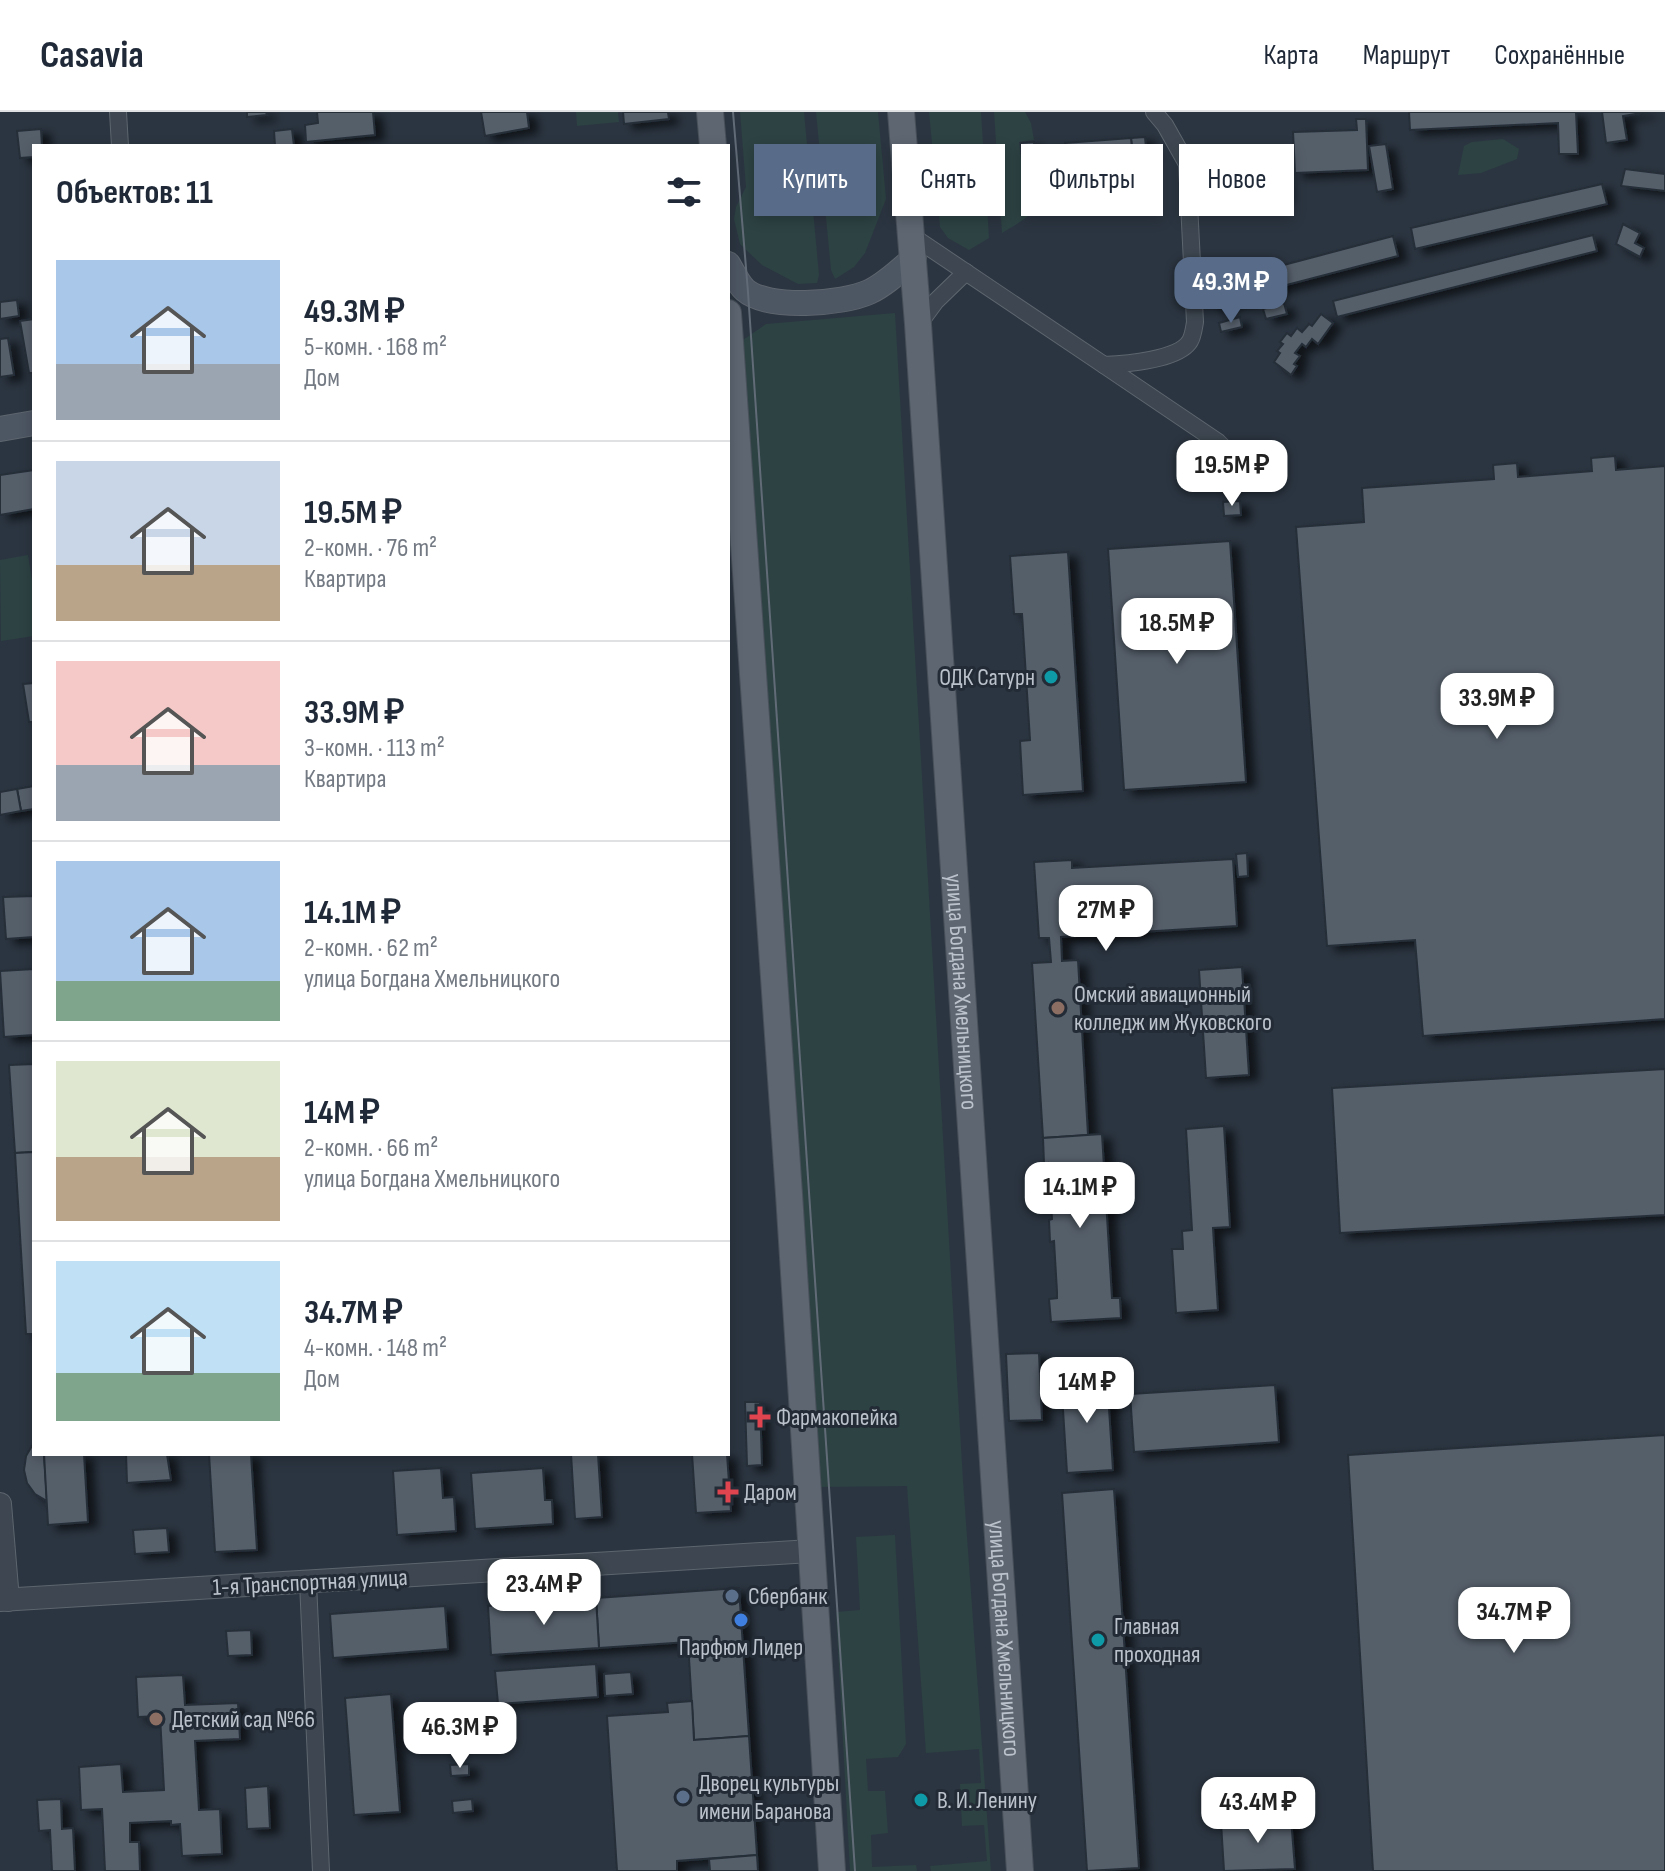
<!DOCTYPE html>
<html lang="ru">
<head>
<meta charset="utf-8">
<style>
	body { margin:0; font-family:"Sofia Sans Condensed",sans-serif; background:#f2f2f3; color:#1f2937; height:100vh; display:flex; flex-direction:column; font-size:30px; white-space:nowrap }
	* { box-sizing:border-box; margin:0 }
	p { font-size:26px; color:#747a83 }
	.icon { flex:none; width:44px; height:44px; fill:none; stroke:currentColor; stroke-width:2; stroke-linecap:round; stroke-linejoin:round }
	.map { position:relative; flex:1; overflow:hidden }
	.side { position:absolute; left:32px; top:32px; width:698px; height:1312px; display:flex; flex-direction:column; background:#fff; border-radius:0px; box-shadow:0 4px 12px #0003 }
	.side>* { flex:none }
	.banner { position:absolute; left:754px; top:32px; width:760px; height:72px; display:flex; gap:16px }
	.price { position:absolute; translate:-50% -68px; padding:0 18px; border-radius:16px; background:#fff; color:#222; font-size:26px; line-height:52px; filter:drop-shadow(0 2px 4px #0008) }
	.price::after { content:''; position:absolute; left:50%; top:48px; width:24px; height:18px; margin-left:-12px; background:inherit; clip-path:polygon(0 0,100% 0,50% 100%) }
	.price.selected { background:#586c89; color:#fff }
	ul { padding:0; list-style:none }
	li { display:flex; align-items:center; gap:24px; height:200px; padding:0 24px }
	li+li { border-top:2px solid #e0e1e3 }
	li span { display:grid; place-items:center; flex:none; width:224px; height:160px; border-radius:0px; color:#555 }
	li>.icon { margin-inline-start:auto }
	span .icon { width:96px; height:96px; fill:#fffc; stroke-width:1 }
	li b { font-size:34px }
	h2 { display:flex; justify-content:space-between; align-items:center; height:96px; padding:0 24px; font-size:34px }
	.pill { padding:0 28px; border-radius:0px; background:#fff; box-shadow:0 4px 12px #0003; font-size:28px; line-height:72px }
	.pill.selected { background:#586c89; color:#fff }
	header { display:flex; align-items:center; gap:48px; box-sizing:border-box; height:112px; padding:0 40px; background:#fff; border-bottom:2px solid #e0e1e3 }
	header strong { font-size:38px }
	nav { display:flex; gap:44px; margin-inline-start:auto; font-size:28px }
	.map>svg:first-child { display:block }
</style>
</head>
<body>
<header>
<strong>Casavia</strong>
<nav><a>Карта</a><a>Маршрут</a><a>Сохранённые</a></nav>
</header>
<div class="map">
<svg width="1665" height="1759" viewBox="0 0 1665 1759">
	<defs>
		<filter id="shadow"><feDropShadow dx="9" dy="5" stdDeviation="4" flood-color="#0009"/></filter>
	</defs>
	<rect width="100%" height="100%" fill="#2b3541"/>
	<g fill="#2d4243">
		<path d="M576,0H618L619,10L577,14Z"/>
		<path d="M740,0H804L819,163L817,171L798,172L762,153L740,132L734,107L736,95L746,75Z"/>
		<path d="M816,0H878L886,87L865,141L854,155L835,167L831,158Z"/>
		<path d="M929,0H981L989,126L969,138L948,126L940,115Z"/>
		<path d="M994,0H1025L1031,11L1034,28L1019,30L1022,55H1037C1040,100 1040,98 1002,121Z"/>
		<path d="M1503,27L1519,37L1517,47L1481,61L1458,63L1464,34L1472,30Z"/>
		<path d="M895,201L963,1369L991,1759H931L930,1754L987,1749L984,1713L962,1714L960,1672L981,1671L979,1637L926,1641L907,1374L821,1375L743,228L766,212Z"/>
		<path d="M28,443L34,481V524L1,529L0,448Z"/>
		<path d="M895,1423L906,1632L898,1645L866,1647L868,1679H885L888,1721L871,1723L872,1755L916,1753L917,1759H850L836,1500L860,1498L856,1425Z"/>
	</g>
	<g fill="#545e6b" stroke="#252e38" stroke-width="2" filter="url(#shadow)">
		<path d="M247,0H266L267,3L247,5Z"/>
		<path d="M317,0H373L375,23L306,30L305,13L318,11Z"/>
		<path d="M481,0H527L529,16L485,24Z"/>
		<path d="M623,0H668L669,7L624,12Z"/>
		<path d="M1409,0H1576L1578,42H1559L1558,11L1410,18Z"/>
		<path d="M1602,0H1648L1623,4L1627,28L1606,31Z"/>
		<path d="M1356,7H1366L1368,58L1295,61L1293,20L1357,18Z"/>
		<path d="M41,17L42,34H34V45L20,46L17,19Z"/>
		<path d="M292,17L294,34H275L274,19Z"/>
		<path d="M1145,25L1147,46L1133,47L1131,26Z"/>
		<path d="M1131,26L1133,47L1066,52L1065,31Z"/>
		<path d="M1034,30L1035,53H1023L1021,31Z"/>
		<path d="M1386,32L1393,77L1377,80L1369,34Z"/>
		<path d="M1281,38L1283,85L1242,87L1241,40Z"/>
		<path d="M1625,57L1665,62V79L1621,74Z"/>
		<path d="M1602,72L1607,92L1415,137L1411,116Z"/>
		<path d="M1623,112L1640,121L1635,131L1644,136L1640,145L1616,132Z"/>
		<path d="M1593,123L1597,139L1337,205L1333,189Z"/>
		<path d="M1393,124L1398,144L1213,192L1208,173Z"/>
		<path d="M17,188L19,204L0,207V190Z"/>
		<path d="M1284,191L1287,202L1266,207L1263,197Z"/>
		<path d="M1321,202L1333,211L1318,232L1312,227L1306,235L1302,232L1295,241L1300,244L1294,252L1297,254L1291,263L1274,250L1280,241L1277,239L1283,232L1280,230L1287,221L1291,224L1297,216L1302,220L1309,212L1312,214Z"/>
		<path d="M1240,205L1242,215L1221,220L1219,211Z"/>
		<path d="M34,207V261H29L20,209Z"/>
		<path d="M8,226L14,263L0,265V227Z"/>
		<path d="M1615,344L1616,358L1665,354V907L1423,924L1415,828L1327,834L1296,415L1364,410L1362,376L1494,367L1493,353L1517,351L1518,365L1592,359L1591,346Z"/>
		<path d="M34,358V397L0,403V363Z"/>
		<path d="M1240,389L1241,403L1224,404L1223,390Z"/>
		<path d="M1230,429L1246,670L1124,678L1108,437Z"/>
		<path d="M1068,440L1083,679L1023,683L1020,629L1030,628L1022,502H1014L1010,444Z"/>
		<path d="M34,571V610H29L23,572Z"/>
		<path d="M34,674V697L21,699L17,677Z"/>
		<path d="M17,677L21,699L0,703V680Z"/>
		<path d="M1247,741L1248,764L1238,765L1236,742Z"/>
		<path d="M1233,747L1237,814L1061,825L1062,849L1078,848L1088,1023L1043,1026L1032,851L1051,850L1049,826H1039L1034,750L1072,748V756Z"/>
		<path d="M34,784V825L6,827L3,785Z"/>
		<path d="M1242,855L1249,963L1206,966L1199,858Z"/>
		<path d="M34,857V923L4,925L0,859Z"/>
		<path d="M34,952V1040L15,1041L9,953Z"/>
		<path d="M1665,957V1103L1340,1121L1332,976Z"/>
		<path d="M1224,1014L1230,1115L1213,1116L1218,1198L1176,1201L1172,1137H1183L1182,1119L1192,1118L1186,1017Z"/>
		<path d="M1102,1022L1112,1186H1120L1121,1206L1051,1210L1049,1187L1057,1186V1180L1054,1129L1050,1130L1049,1108L1052,1107L1048,1051L1044,1052L1043,1026Z"/>
		<path d="M34,1040V1222H26L15,1041Z"/>
		<path d="M1039,1241L1042,1308L1009,1309L1006,1242Z"/>
		<path d="M1107,1265L1113,1358L1067,1361L1061,1267Z"/>
		<path d="M1275,1273L1279,1330L1134,1340L1130,1282Z"/>
		<path d="M745,1290H760L762,1353L747,1354Z"/>
		<path d="M1665,1323V1759H1373L1348,1343Z"/>
		<path d="M33,1332L34,1342H44L47,1389L35,1382L27,1371L24,1358L26,1344Z"/>
		<path d="M44,1342H84L88,1410L48,1413Z"/>
		<path d="M126,1342H167L171,1368L127,1371Z"/>
		<path d="M209,1342H251L257,1438L215,1440Z"/>
		<path d="M571,1342H598L602,1405L575,1407Z"/>
		<path d="M692,1342H727L731,1399L696,1401Z"/>
		<path d="M441,1356L443,1386L454,1385L456,1419L397,1423L393,1359Z"/>
		<path d="M543,1356L545,1388H552L553,1412L475,1417L471,1361Z"/>
		<path d="M1114,1377L1139,1756L1087,1759L1062,1381Z"/>
		<path d="M167,1416L169,1440L135,1442L133,1418Z"/>
		<path d="M739,1476L749,1624L694,1628L688,1530L599,1536L596,1486Z"/>
		<path d="M596,1486L599,1536L491,1543L488,1494Z"/>
		<path d="M445,1494L448,1537L333,1546L330,1502Z"/>
		<path d="M251,1518L252,1543L228,1544L226,1519Z"/>
		<path d="M596,1552L598,1585L498,1592L495,1559Z"/>
		<path d="M631,1560L633,1582L605,1584L604,1562Z"/>
		<path d="M183,1563L185,1593L238,1591L240,1627L195,1629L199,1698L220,1697L222,1742L182,1744L180,1712L171,1713V1709L130,1711V1730H139L140,1759H105L102,1697L81,1698L79,1655L121,1652L123,1680L164,1678L160,1604L138,1605L136,1565Z"/>
		<path d="M391,1582L400,1700L354,1703L345,1586Z"/>
		<path d="M692,1589L694,1628L749,1624L757,1743L677,1749V1759H617L607,1604L668,1600L667,1591Z"/>
		<path d="M469,1652V1663L451,1664L450,1653Z"/>
		<path d="M268,1674L270,1716L247,1717L245,1676Z"/>
		<path d="M61,1687L62,1717L73,1716L75,1759H52L50,1718L39,1719L37,1688Z"/>
		<path d="M472,1687L473,1699L453,1701L452,1689Z"/>
		<path d="M1291,1706L1295,1757L1224,1759L1221,1711Z"/>
		<path d="M757,1743L758,1759H710L709,1747Z"/>
	</g>
	<g fill="none" stroke-linecap="round" stroke-linejoin="round">
		<defs>
			<g id="minor">
				<path d="M118,0L120,34"/>
				<path d="M912,124L1104,253C1124,252 1179,248 1190,229C1193,224 1194,216 1195,210L1187,52L1165,13L1154,0"/>
				<path d="M919,212L936,189L966,160"/>
				<path d="M1104,253L1218,330L1238,350"/>
				<path d="M308,1470L321,1759"/>
			</g>
			<g id="tertiary">
				<path d="M0,1392L8,1488"/>
				<path d="M0,1488L811,1439"/>
			</g>
			<g id="secondary">
				<path d="M728,152C733,160 738,172 745,178C768,198 843,192 869,180C886,172 900,158 914,146"/>
				<path d="M0,317L34,311"/>
			</g>
			<g id="primary">
				<path d="M710,0L713,34"/>
				<path id="s1" d="M901,0L918,212L1020,1759"/>
				<path d="M728,201L789,1082L832,1759"/>
			</g>
		</defs>
		<use href="#minor" stroke="#5d656e" stroke-width="18"/>
		<use href="#tertiary" stroke="#5d656e" stroke-width="24"/>
		<use href="#secondary" stroke="#5d656e" stroke-width="26"/>
		<use href="#primary" stroke="#48505a" stroke-width="28"/>
		<use href="#minor" stroke="#3e4751" stroke-width="16"/>
		<use href="#tertiary" stroke="#3e4751" stroke-width="22"/>
		<use href="#secondary" stroke="#4d5663" stroke-width="24"/>
		<use href="#primary" stroke="#5d6671" stroke-width="26"/>
		<path stroke="#616b77" stroke-width="2" d="M733,0L748,180L855,1759"/>
	</g>
	<g fill="#0f9aa8" stroke="#232c36" stroke-width="3">
		<circle cx="1051" cy="565" r="8"/>
		<circle cx="1098" cy="1528" r="8"/>
		<circle cx="921" cy="1688" r="8"/>
	</g>
	<g fill="#8d6e63" stroke="#232c36" stroke-width="3">
		<circle cx="1058" cy="896" r="8"/>
		<circle cx="156" cy="1607" r="8"/>
	</g>
	<g fill="#e0444e" stroke="#232c36" stroke-width="3">
		<path d="M756 1293h8v8h8v8h-8v8h-8v-8h-8v-8h8z"/>
		<path d="M724 1368h8v8h8v8h-8v8h-8v-8h-8v-8h8z"/>
	</g>
	<g fill="#5c6f8a" stroke="#232c36" stroke-width="3">
		<circle cx="732" cy="1484" r="8"/>
		<circle cx="683" cy="1685" r="8"/>
	</g>
	<circle fill="#3f7fe0" stroke="#232c36" stroke-width="3" cx="741" cy="1508" r="8"/>
	<g text-anchor="middle" stroke-width="6" stroke-linejoin="round" paint-order="stroke">
		<g font-size="24" fill="#bcc2cb" stroke="#232c36" text-anchor="start">
			<text x="1035" y="573" text-anchor="end">ОДК Сатурн</text>
			<text x="1074" y="890">Омский авиационный<tspan x="1074" dy="28">колледж им Жуковского</tspan></text>
			<text x="776" y="1313">Фармакопейка</text>
			<text x="744" y="1388">Даром</text>
			<text x="748" y="1492">Сбербанк</text>
			<text x="1114" y="1522">Главная<tspan x="1114" dy="28">проходная</tspan></text>
			<text x="741" y="1543" text-anchor="middle">Парфюм Лидер</text>
			<text x="172" y="1615">Детский сад №66</text>
			<text x="699" y="1679">Дворец культуры<tspan x="699" dy="28">имени Баранова</tspan></text>
			<text x="937" y="1696">В. И. Ленину</text>
		</g>
		<g font-size="24" fill="#bcc2cb" stroke="#232c36">
			<text dy="8" stroke="none"><textPath href="#s1" startOffset="882">улица Богдана Хмельницкого</textPath></text>
			<text transform="translate(310 1470) rotate(-3)" y="8">1-я Транспортная улица</text>
			<text dy="8" stroke="none"><textPath href="#s1" startOffset="1530">улица Богдана Хмельницкого</textPath></text>
		</g>
	</g>
</svg>
<b class="price selected" style="left:1231px;top:213px">49.3M ₽</b>
<b class="price" style="left:1232px;top:396px">19.5M ₽</b>
<b class="price" style="left:1177px;top:554px">18.5M ₽</b>
<b class="price" style="left:1497px;top:629px">33.9M ₽</b>
<b class="price" style="left:1106px;top:841px">27M ₽</b>
<b class="price" style="left:1080px;top:1118px">14.1M ₽</b>
<b class="price" style="left:1087px;top:1313px">14M ₽</b>
<b class="price" style="left:544px;top:1515px">23.4M ₽</b>
<b class="price" style="left:1514px;top:1543px">34.7M ₽</b>
<b class="price" style="left:460px;top:1658px">46.3M ₽</b>
<b class="price" style="left:1258px;top:1733px">43.4M ₽</b>
<div class="banner">
<a class="pill selected">Купить</a>
<a class="pill">Снять</a>
<a class="pill">Фильтры</a>
<a class="pill">Новое</a>
</div>
<section class="side">
<h2>Объектов: 11<svg class="icon" aria-label="filters" viewBox="0 0 24 24"><path d="M4 7h16M4 17h16"/><circle cx="9" cy="7" r="2"/><circle cx="15" cy="17" r="2"/></svg></h2>
<ul>
<li><span style="background:linear-gradient(#a9c7e8 65%,#9aa5b1 0)"><svg class="icon" aria-label="home" viewBox="0 0 24 24"><path d="M3 11l9-7 9 7M6 9v11h12V9"/></svg></span><div><b>49.3M ₽</b><p>5-комн. · 168 m²</p><p>Дом</p></div></li>
<li><span style="background:linear-gradient(#c9d6e8 65%,#b9a48a 0)"><svg class="icon" aria-label="home" viewBox="0 0 24 24"><path d="M3 11l9-7 9 7M6 9v11h12V9"/></svg></span><div><b>19.5M ₽</b><p>2-комн. · 76 m²</p><p>Квартира</p></div></li>
<li><span style="background:linear-gradient(#f6c9c9 65%,#9aa5b1 0)"><svg class="icon" aria-label="home" viewBox="0 0 24 24"><path d="M3 11l9-7 9 7M6 9v11h12V9"/></svg></span><div><b>33.9M ₽</b><p>3-комн. · 113 m²</p><p>Квартира</p></div></li>
<li><span style="background:linear-gradient(#a9c7e8 75%,#7fa58c 0)"><svg class="icon" aria-label="home" viewBox="0 0 24 24"><path d="M3 11l9-7 9 7M6 9v11h12V9"/></svg></span><div><b>14.1M ₽</b><p>2-комн. · 62 m²</p><p>улица Богдана Хмельницкого</p></div></li>
<li><span style="background:linear-gradient(#dfe7d0 60%,#b9a48a 0)"><svg class="icon" aria-label="home" viewBox="0 0 24 24"><path d="M3 11l9-7 9 7M6 9v11h12V9"/></svg></span><div><b>14M ₽</b><p>2-комн. · 66 m²</p><p>улица Богдана Хмельницкого</p></div></li>
<li><span style="background:linear-gradient(#bfe0f5 70%,#7fa58c 0)"><svg class="icon" aria-label="home" viewBox="0 0 24 24"><path d="M3 11l9-7 9 7M6 9v11h12V9"/></svg></span><div><b>34.7M ₽</b><p>4-комн. · 148 m²</p><p>Дом</p></div></li>
</ul>
</section>
</div>
</body>
</html>
